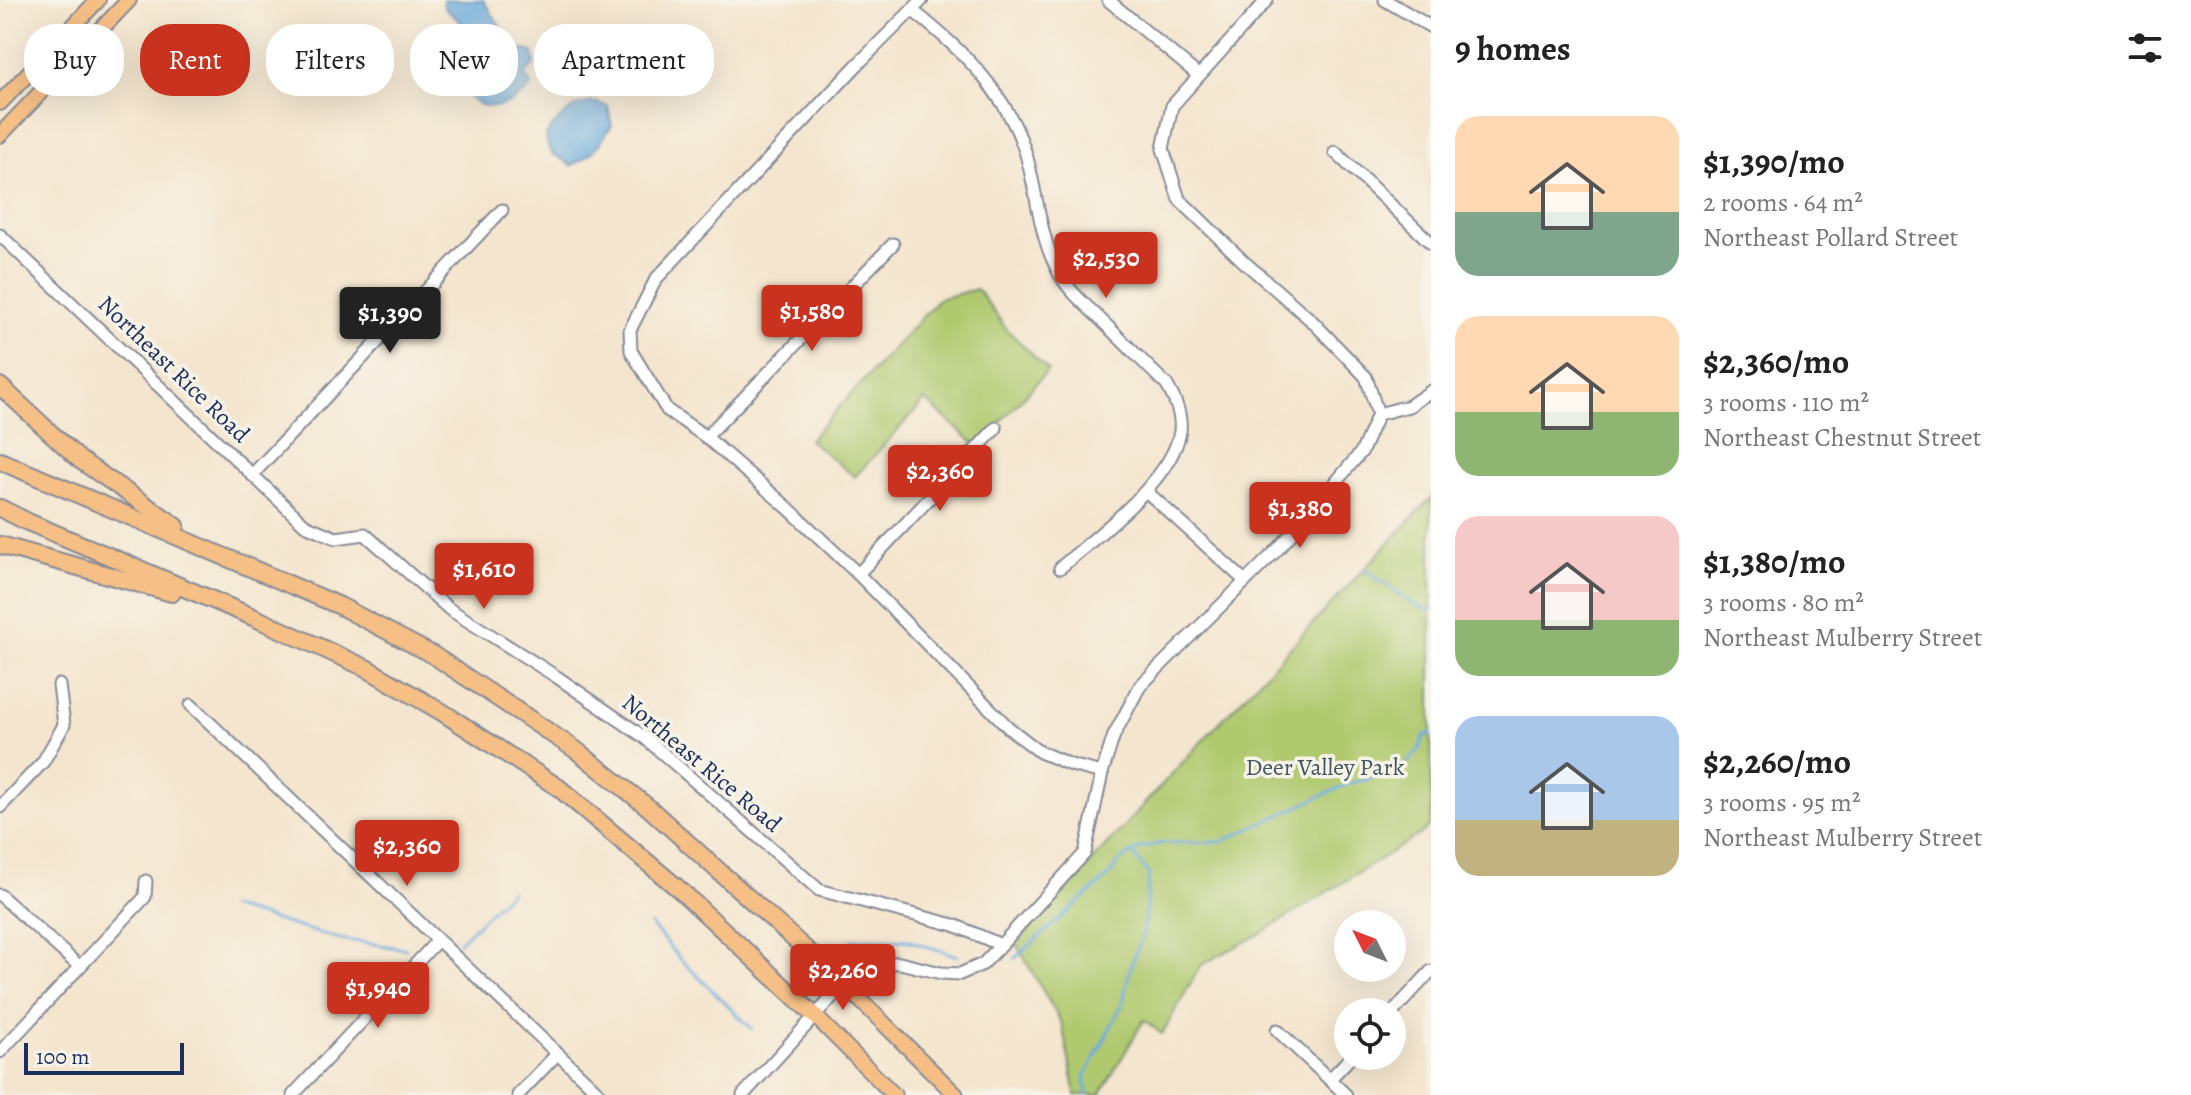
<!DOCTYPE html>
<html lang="en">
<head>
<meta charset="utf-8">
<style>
	body { margin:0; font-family:Alegreya,serif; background:#f2f2f2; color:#222; height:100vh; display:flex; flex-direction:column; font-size:30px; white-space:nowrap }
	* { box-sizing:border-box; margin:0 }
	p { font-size:26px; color:#767676 }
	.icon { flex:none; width:44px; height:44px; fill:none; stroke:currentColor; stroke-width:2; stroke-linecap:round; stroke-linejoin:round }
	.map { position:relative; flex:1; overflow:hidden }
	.details { display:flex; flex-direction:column; background:#fff; width:760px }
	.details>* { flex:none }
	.guide { position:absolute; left:24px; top:24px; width:760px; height:72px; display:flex; gap:16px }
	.needle { width:52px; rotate:312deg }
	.controls { position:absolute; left:1334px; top:910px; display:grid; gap:16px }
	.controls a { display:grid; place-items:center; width:72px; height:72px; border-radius:50%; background:#fff; box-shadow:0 8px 32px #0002; font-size:40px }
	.scale { position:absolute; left:24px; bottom:20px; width:160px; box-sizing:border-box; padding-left:8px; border:4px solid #1b2f5e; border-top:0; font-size:22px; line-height:28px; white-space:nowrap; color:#1b2f5e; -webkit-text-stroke:6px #f7f3e8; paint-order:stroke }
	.price { position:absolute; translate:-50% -68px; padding:0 18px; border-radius:8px; background:#c8321e; color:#fff; font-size:26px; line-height:52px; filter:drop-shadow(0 2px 4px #0008) }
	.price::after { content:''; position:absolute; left:50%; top:48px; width:24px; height:18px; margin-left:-12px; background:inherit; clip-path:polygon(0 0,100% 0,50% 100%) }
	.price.current { background:#222; color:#fff }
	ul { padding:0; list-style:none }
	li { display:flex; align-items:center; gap:24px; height:200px; padding:0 24px }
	li span { display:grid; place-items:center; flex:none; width:224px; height:160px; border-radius:24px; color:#555 }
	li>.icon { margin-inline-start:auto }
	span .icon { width:96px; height:96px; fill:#fffc; stroke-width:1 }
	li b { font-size:34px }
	h2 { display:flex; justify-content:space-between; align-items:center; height:96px; padding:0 24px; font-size:34px }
	.tag { padding:0 28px; border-radius:32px; background:#fff; box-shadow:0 8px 32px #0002; font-size:28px; line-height:72px }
	.tag.current { background:#c8321e; color:#fff }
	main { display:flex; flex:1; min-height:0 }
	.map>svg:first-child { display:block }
</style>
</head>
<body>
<main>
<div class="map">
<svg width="1431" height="1095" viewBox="0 0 1431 1095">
	<rect width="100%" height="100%" fill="#f7f3e8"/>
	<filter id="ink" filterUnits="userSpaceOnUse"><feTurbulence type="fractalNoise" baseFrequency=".0125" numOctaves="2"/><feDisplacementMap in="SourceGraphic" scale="16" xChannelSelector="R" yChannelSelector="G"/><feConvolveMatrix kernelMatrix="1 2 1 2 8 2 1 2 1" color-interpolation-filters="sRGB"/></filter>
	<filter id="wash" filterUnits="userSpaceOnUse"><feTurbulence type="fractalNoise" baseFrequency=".006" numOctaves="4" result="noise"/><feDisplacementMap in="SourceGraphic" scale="32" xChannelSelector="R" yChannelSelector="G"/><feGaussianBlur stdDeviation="1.8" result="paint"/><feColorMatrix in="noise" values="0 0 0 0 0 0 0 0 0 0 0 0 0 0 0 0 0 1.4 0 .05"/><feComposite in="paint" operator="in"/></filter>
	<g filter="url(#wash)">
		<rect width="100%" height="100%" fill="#f4e5ce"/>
		<g fill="#b0c96e" stroke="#667c66" stroke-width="2">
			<path d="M977,289L1008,331L1048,370L978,447L925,400L855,477L809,440L939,299Z"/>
			<path d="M1431,498V824L1425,831L1262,933L1201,965L1162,1034L1144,1020L1100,1095H1076L1062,1024L1016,944L1191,753Z"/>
		</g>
		<g fill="#6babde" stroke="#436d9e" stroke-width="2">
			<path d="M443,0H483L504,32L510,46L533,52L535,64L525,75L532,86C515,104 488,117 468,96C467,84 476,78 480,68C490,42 460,23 444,7Z"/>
			<path d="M594,102L608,106L612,126C606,131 605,137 600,144C592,154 583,160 571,166C558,152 549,162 546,135C559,118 573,103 594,102Z"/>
		</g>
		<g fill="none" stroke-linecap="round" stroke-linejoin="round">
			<g stroke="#6babde" stroke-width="3">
				<path d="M1364,569L1413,604L1431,611"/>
				<path d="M229,907L340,939L406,949"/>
				<path d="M651,925L682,961L752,1029"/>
				<path d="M852,940H906L958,956"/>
				<path d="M459,942L511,891"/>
				<path d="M1015,958L1108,877L1119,862L1139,848L1163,843L1221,842L1348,784L1400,771L1419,750L1424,736L1431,733"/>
				<path d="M1087,1095L1085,1077L1122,1005L1130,969L1143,934L1149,874L1132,853"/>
			</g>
		</g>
	</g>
	<g filter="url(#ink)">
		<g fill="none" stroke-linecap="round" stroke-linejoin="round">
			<defs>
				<g id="minor">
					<path d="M922,0L857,65L656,279L630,330L631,351L667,410L706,437L787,507L858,574L1009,728L1040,752L1071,765L1102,773"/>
					<path d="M1108,0L1198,75"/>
					<path d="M1385,0L1431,27"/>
					<path d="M912,10C961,49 1005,90 1025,151C1037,189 1038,232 1057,269C1066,289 1086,305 1101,320C1123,341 1144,363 1166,384C1174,397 1182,415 1180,431C1173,480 1096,536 1060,568"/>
					<path d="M1335,152L1431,243"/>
					<path d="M0,235L305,525L336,538L365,534L449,609L557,677L644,737L819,890L954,925L1001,945"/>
					<path d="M1378,414L1409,406L1431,391"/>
					<path d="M706,437L893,244"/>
					<path d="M252,475L502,210"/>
					<path d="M1146,491L1245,581"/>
					<path d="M858,574L996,428"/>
					<path d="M191,705L601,1095"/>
					<path d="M0,807L43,762L64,725L59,685"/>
					<path d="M0,895L79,966"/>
					<path d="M1392,1013L1431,971"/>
					<path d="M1277,1030L1346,1095"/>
					<path d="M0,1052L145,897L146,881"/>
					<path d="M1330,1079L1352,1056"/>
					<path d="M293,1095L437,941"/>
					<path d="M518,1095L558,1053"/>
					<path d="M743,1095L844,984L873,962L900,963L941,973L960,974L983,964L1001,945L1085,853L1102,773L1114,735L1140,686L1278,549L1321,500L1362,451L1378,414L1366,377L1312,321L1243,261L1179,199L1163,149L1172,106L1267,0"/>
				</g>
				<g id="major">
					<path d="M0,103L98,0"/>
					<path d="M0,135L129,0"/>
					<path d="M844,984L956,1095"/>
					<path d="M815,1016L894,1095"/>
				</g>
				<g id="highway">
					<path d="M0,386L80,460L176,526"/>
					<path d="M0,461L340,606L433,655L576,750L649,808L844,984"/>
					<path d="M0,508L28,522L253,617L366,668L442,712L559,788L680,890L815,1016"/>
					<path d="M0,545L172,593"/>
				</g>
			</defs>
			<use href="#minor" stroke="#888a96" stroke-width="15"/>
			<use href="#major" stroke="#888a96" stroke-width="18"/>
			<use href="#highway" stroke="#888a96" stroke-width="20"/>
			<use href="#minor" stroke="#fff" stroke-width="11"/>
			<use href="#major" stroke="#f5bf86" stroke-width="14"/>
			<use href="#highway" stroke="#f5bf86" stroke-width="16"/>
		</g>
	</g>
	<g text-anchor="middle" stroke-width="7" stroke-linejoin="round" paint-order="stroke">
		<g font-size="24" fill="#1b2f5e" stroke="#f7f3e8">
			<text transform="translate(174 369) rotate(44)" y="8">Northeast Rice Road</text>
			<text transform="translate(702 763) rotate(40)" y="8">Northeast Rice Road</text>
		</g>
		<g font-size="24" fill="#405662" stroke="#f7f3e8">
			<text x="1325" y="775">Deer Valley Park</text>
		</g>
	</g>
</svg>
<div class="controls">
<a><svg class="needle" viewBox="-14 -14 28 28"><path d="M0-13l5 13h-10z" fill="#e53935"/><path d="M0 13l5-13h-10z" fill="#767676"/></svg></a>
<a><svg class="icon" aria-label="locate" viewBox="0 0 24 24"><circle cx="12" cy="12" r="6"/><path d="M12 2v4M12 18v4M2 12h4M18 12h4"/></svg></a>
</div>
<div class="scale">100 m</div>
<b class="price" style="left:1106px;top:300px">$2,530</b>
<b class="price" style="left:812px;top:353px">$1,580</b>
<b class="price current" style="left:390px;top:355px">$1,390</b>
<b class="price" style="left:940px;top:513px">$2,360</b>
<b class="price" style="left:1300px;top:550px">$1,380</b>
<b class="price" style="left:484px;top:611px">$1,610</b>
<b class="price" style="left:407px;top:888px">$2,360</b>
<b class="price" style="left:843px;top:1012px">$2,260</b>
<b class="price" style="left:378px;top:1030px">$1,940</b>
<div class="guide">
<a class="tag">Buy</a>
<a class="tag current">Rent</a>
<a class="tag">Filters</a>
<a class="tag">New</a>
<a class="tag">Apartment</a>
</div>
</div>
<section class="details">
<h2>9 homes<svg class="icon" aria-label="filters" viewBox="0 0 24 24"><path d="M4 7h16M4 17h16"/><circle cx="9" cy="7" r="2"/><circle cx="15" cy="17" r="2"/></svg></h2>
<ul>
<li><span style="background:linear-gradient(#ffd9b3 60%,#7fa58c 0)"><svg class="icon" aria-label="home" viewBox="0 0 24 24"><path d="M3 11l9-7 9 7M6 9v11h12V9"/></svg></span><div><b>$1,390/mo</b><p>2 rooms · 64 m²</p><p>Northeast Pollard Street</p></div></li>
<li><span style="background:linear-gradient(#ffd9b3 60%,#8fb573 0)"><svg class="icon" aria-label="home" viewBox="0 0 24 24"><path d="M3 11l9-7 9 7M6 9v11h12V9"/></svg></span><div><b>$2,360/mo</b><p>3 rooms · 110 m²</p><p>Northeast Chestnut Street</p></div></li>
<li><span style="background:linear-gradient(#f6c9c9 65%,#8fb573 0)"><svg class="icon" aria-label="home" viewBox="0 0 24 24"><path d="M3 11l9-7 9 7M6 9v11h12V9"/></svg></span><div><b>$1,380/mo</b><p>3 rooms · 80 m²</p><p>Northeast Mulberry Street</p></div></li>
<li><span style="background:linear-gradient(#a9c7e8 65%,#c2b280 0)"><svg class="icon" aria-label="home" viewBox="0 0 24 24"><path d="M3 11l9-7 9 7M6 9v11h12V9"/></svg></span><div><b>$2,260/mo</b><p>3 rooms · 95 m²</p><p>Northeast Mulberry Street</p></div></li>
</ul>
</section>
</main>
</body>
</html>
